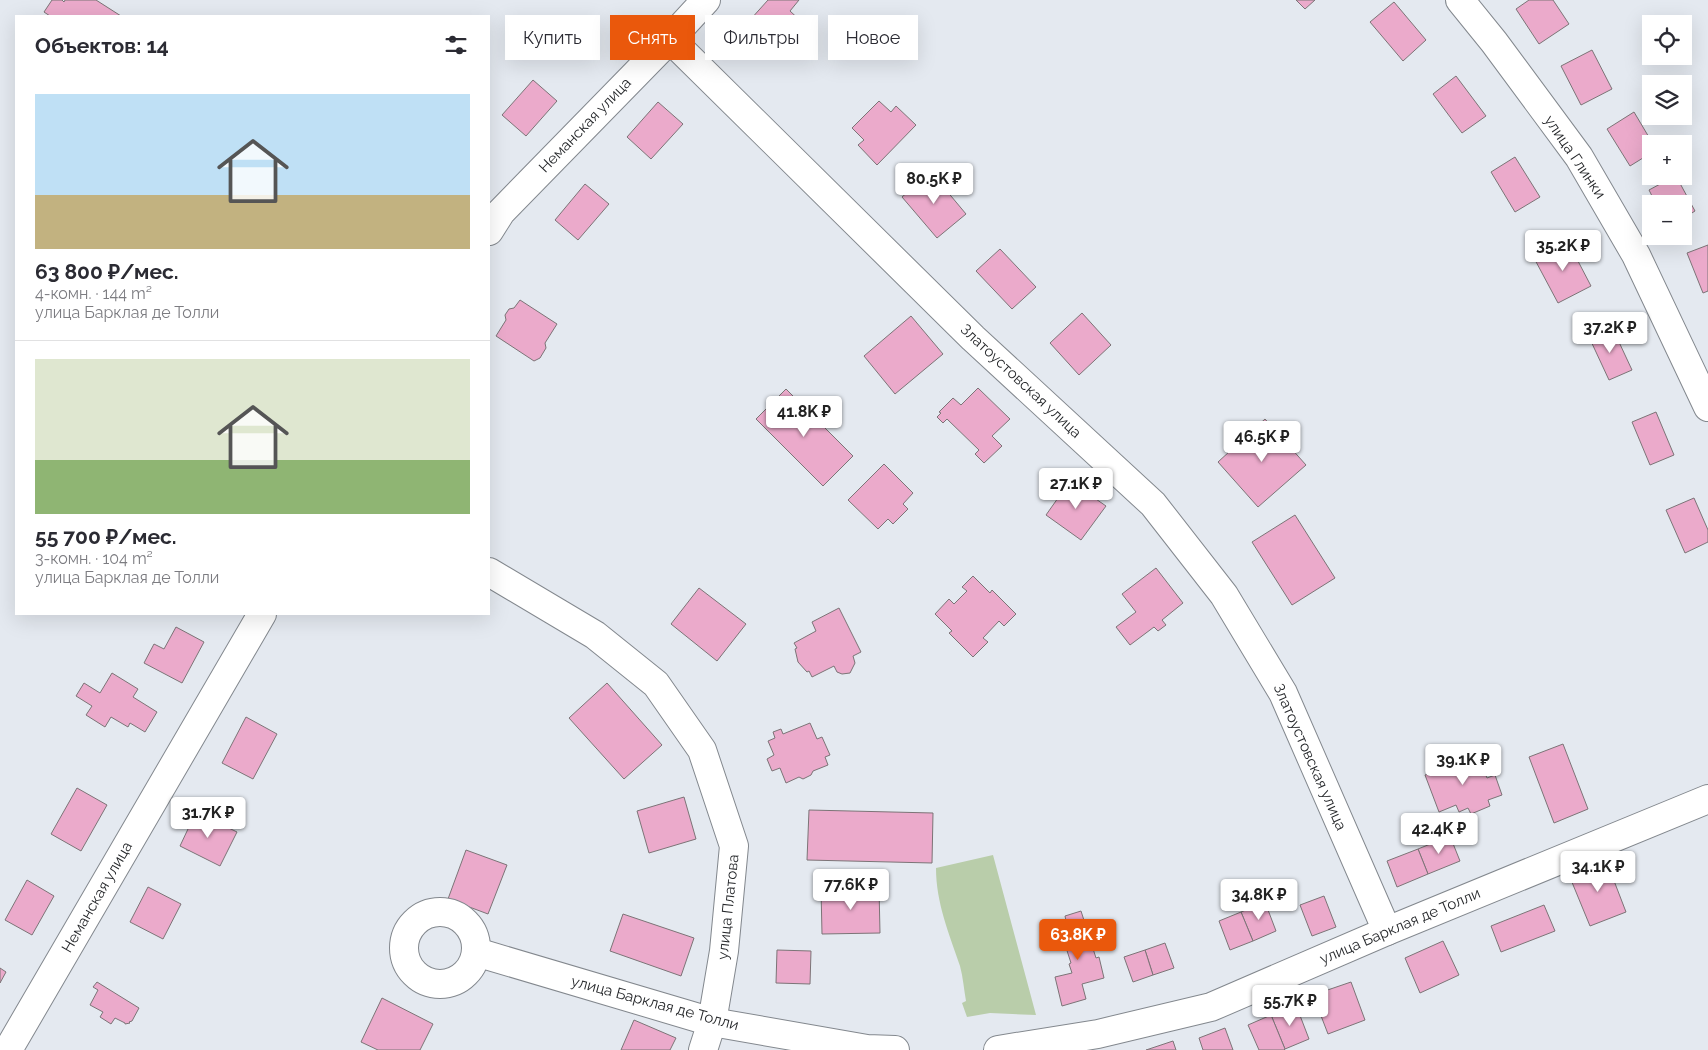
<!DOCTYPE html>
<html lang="ru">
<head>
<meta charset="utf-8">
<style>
	body { margin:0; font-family:Raleway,sans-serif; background:#f2f2f3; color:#2b2b33; height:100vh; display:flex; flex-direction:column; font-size:19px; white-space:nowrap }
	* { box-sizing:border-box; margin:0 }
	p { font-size:16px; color:#7c7c81 }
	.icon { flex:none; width:28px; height:28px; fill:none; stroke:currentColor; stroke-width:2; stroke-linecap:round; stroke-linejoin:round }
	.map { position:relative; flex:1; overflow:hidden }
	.panel { position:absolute; left:15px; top:15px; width:475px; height:600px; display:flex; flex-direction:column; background:#fff; border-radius:0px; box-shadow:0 5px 20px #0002 }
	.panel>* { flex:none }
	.banner { position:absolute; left:505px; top:15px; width:475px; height:45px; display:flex; gap:10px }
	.controls { position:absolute; left:1642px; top:15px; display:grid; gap:10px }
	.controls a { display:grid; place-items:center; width:50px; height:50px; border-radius:0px; background:#fff; box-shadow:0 5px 20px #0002; font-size:25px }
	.price { position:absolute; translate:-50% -42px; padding:0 11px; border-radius:5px; background:#fff; color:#222; font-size:16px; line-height:32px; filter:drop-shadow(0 1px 2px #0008) }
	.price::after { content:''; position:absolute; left:50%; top:30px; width:15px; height:11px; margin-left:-8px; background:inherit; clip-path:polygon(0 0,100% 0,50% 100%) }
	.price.on { background:#ea580c; color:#fff }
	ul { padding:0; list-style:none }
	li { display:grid; align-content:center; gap:10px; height:265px; padding:0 20px }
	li+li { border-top:1px solid #e1e1e2 }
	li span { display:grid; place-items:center; height:155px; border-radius:0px; color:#555 }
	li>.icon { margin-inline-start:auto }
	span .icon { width:90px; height:90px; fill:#fffc; stroke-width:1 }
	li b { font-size:21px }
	h2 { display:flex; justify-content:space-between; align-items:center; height:60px; padding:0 20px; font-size:21px }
	.pill { padding:0 18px; border-radius:0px; background:#fff; box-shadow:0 5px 20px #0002; font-size:18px; line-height:45px }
	.pill.on { background:#ea580c; color:#fff }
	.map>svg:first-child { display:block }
</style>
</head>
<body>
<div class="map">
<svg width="1708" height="1050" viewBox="0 0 1708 1050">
	<rect width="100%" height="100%" fill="#e4e9f0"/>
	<path fill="#b9cdaa" d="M993,855L1036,1015L990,1013L967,1017L962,1003L966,1001C964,990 963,977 960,966C949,933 936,903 936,868Z"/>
	<g fill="#ebaacb" stroke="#7c7477">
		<path d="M52,0H62L64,2L65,0H96L121,16H50L44,12Z"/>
		<path d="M768,0H799L790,11L804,24L781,49L750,20Z"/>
		<path d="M1296,0H1315L1305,9Z"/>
		<path d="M1529,0H1553L1569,24L1539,44L1516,9Z"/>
		<path d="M1394,2L1426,40L1403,61L1370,22Z"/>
		<path d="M1592,50L1612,89L1581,105L1561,66Z"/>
		<path d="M1456,76L1486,116L1462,133L1433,94Z"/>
		<path d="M533,80L557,101L526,136L502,115Z"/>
		<path d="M879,101L891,112L896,106L916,125L877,165L858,145L864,140L852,128Z"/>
		<path d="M658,102L683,124L651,159L627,137Z"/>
		<path d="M1634,112L1653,144H1651V153L1630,166L1607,129Z"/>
		<path d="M1515,157L1540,197L1515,212L1491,172Z"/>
		<path d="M931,172L966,214L937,238L902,197Z"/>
		<path d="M1675,176H1676L1695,211L1684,218V204H1656L1649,190Z"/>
		<path d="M585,184L609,204L578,240L555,220Z"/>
		<path d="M1567,240L1591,286L1558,303L1534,258Z"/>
		<path d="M1708,245V291L1703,293L1687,253Z"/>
		<path d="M1000,249L1036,287L1012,309L976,271Z"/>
		<path d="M520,300L557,324L545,343L546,348L540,358L534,361L496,336L506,320L505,315L509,309L514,308Z"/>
		<path d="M1082,313L1111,345L1079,375L1050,343Z"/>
		<path d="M911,316L943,354L895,394L864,356Z"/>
		<path d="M1612,327L1632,370L1609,380L1589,337Z"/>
		<path d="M978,388L1010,419L992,436L1002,446L984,463L975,454L979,450L947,419L943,423L937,417L941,413L939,412L953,398L961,405Z"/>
		<path d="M786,389L853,456L823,486L756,419Z"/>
		<path d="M1656,412L1674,455L1650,465L1632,422Z"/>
		<path d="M1265,419L1306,465L1258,507L1218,462Z"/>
		<path d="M884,464L913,493L903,504L908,509L893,524L888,519L878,529L848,500Z"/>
		<path d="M1070,481L1106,506L1081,540L1046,515Z"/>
		<path d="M1694,498L1708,530V542L1685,553L1666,510Z"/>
		<path d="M1295,515L1335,578L1292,605L1252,542Z"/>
		<path d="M1156,568L1183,603L1162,620L1166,625L1158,631L1154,627L1130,645L1116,627L1136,612L1122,594Z"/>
		<path d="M973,576L990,593L992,590L1016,614L1004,626L999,621L983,638L988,642L973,657L949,633L952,631L935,614L949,599L954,604L967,591L962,587Z"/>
		<path d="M699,588L746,624L717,661L671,624Z"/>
		<path d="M839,608L861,652L853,656L855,663L850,673L842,674L837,672L834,666L812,677L809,671L807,672L798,662L795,649L797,648L794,643L816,631L812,622Z"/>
		<path d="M176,627L204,642L182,683L144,663L154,644L164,649Z"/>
		<path d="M112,673L138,689L133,697L157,712L145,732L130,723L128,727L111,717L105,727L86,715L92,706L76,696L84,683L100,693Z"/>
		<path d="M607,683L662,745L624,779L569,718Z"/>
		<path d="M246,717L277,734L253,779L222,763Z"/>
		<path d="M810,723L817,739L822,737L830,755L825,757L828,765L813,771L811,775L803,779L799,777L786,783L780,768L772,771L767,759L774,755L768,741L775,738L773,732L781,729L783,734Z"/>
		<path d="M1563,744L1588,809L1554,823L1529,757Z"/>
		<path d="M1477,754L1487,778L1495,775L1502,795L1488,800L1490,806L1471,814L1468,808L1459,812L1456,805L1439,812L1425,775Z"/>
		<path d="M77,788L107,805L81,851L51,834Z"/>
		<path d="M684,797L696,839L649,853L637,811Z"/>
		<path d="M809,810L933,813L932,863L807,860Z"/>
		<path d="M196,812L237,832L220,866L180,846Z"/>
		<path d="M1450,836L1460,861L1428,874L1418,849Z"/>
		<path d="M1418,849L1428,874L1397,887L1387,861Z"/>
		<path d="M466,850L507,865L488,914L448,899Z"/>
		<path d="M1606,860L1626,912L1590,926L1569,875Z"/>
		<path d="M27,880L54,896L32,935L5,920Z"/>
		<path d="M148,887L181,904L163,939L130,922Z"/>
		<path d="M879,888L880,933L822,934L821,889Z"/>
		<path d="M1324,896L1336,927L1312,936L1300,905Z"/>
		<path d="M1265,902L1276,931L1253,941L1241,912Z"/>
		<path d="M1544,905L1555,931L1501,952L1491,926Z"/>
		<path d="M1081,911L1096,958L1099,957L1104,978L1082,984L1086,999L1062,1006L1055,977L1072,973L1069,964L1071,963L1061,932L1068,930L1065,916Z"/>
		<path d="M1241,912L1253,941L1230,950L1219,921Z"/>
		<path d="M623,914L694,938L681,976L610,951Z"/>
		<path d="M1443,941L1459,975L1420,993L1405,958Z"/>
		<path d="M1165,943L1174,968L1153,975L1145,950Z"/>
		<path d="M777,950L811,951L810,984L776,983Z"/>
		<path d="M1145,950L1153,975L1133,982L1124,957Z"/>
		<path d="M0,968L6,972L0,983Z"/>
		<path d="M97,982L139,1008L132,1021L129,1022L130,1023L125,1024V1023L115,1018L111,1024L100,1017L103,1012L90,1005L98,990L93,987Z"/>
		<path d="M1351,982L1365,1020L1328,1034L1313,995Z"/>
		<path d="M382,998L433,1024L420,1050H378L361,1042Z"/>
		<path d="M1296,1005L1309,1039L1285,1049L1271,1015Z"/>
		<path d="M1271,1015L1285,1049L1284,1050H1259L1248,1025Z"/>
		<path d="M634,1020L676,1038L670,1050H621Z"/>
		<path d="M1225,1028L1233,1050H1203L1199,1038Z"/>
		<path d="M1173,1041L1176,1050H1146Z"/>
	</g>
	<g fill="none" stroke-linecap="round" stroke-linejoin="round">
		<defs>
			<g id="minor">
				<path d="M1460,0L1494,42L1579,157L1636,255L1708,407"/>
				<path d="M670,39L973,338L1153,504L1224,595L1283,693L1387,931"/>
				<path d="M489,231L501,212L670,39L706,0"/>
				<path d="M489,572L595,635L656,684L702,750L734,846L724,951L712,1022L703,1050"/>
				<circle cx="440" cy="948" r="36"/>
				<path d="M476,952L712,1022L867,1049L895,1050"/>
				<path d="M8,1050L262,614"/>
				<path d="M998,1050L1098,1034L1211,1007L1387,931L1708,799"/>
			</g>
		</defs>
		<use href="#minor" stroke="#83888e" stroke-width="30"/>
		<use href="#minor" stroke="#fff" stroke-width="28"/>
	</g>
	<g text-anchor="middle" stroke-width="4" stroke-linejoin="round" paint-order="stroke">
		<g font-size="15" fill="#26282b" stroke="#fff">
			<text transform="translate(585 125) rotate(-46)" y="5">Неманская улица</text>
			<text transform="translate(1575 157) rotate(56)" y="5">улица Глинки</text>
			<text transform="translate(1021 381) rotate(43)" y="5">Златоустовская улица</text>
			<text transform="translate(1310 757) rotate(66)" y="5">Златоустовская улица</text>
			<text transform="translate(97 897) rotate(-60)" y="5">Неманская улица</text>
			<text transform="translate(728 907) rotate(-84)" y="5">улица Платова</text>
			<text transform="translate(1400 926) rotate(-23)" y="5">улица Барклая де Толли</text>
			<text transform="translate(655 1003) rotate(15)" y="5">улица Барклая де Толли</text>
		</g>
	</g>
</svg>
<div class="controls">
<a><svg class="icon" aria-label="locate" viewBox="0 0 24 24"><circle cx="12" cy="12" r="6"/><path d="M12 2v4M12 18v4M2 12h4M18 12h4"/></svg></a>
<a><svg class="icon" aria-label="layers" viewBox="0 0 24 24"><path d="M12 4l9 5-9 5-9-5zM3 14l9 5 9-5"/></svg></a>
<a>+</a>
<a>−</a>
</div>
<b class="price" style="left:934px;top:205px">80.5K ₽</b>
<b class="price" style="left:1563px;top:272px">35.2K ₽</b>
<b class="price" style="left:1610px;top:354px">37.2K ₽</b>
<b class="price" style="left:804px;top:438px">41.8K ₽</b>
<b class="price" style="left:1262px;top:463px">46.5K ₽</b>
<b class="price" style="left:1076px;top:510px">27.1K ₽</b>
<b class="price" style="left:1463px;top:786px">39.1K ₽</b>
<b class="price" style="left:208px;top:839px">31.7K ₽</b>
<b class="price" style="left:1439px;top:855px">42.4K ₽</b>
<b class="price" style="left:1598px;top:893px">34.1K ₽</b>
<b class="price" style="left:851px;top:911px">77.6K ₽</b>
<b class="price" style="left:1259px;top:921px">34.8K ₽</b>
<b class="price on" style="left:1078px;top:961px">63.8K ₽</b>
<b class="price" style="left:1290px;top:1027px">55.7K ₽</b>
<div class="banner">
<a class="pill">Купить</a>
<a class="pill on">Снять</a>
<a class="pill">Фильтры</a>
<a class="pill">Новое</a>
</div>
<section class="panel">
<h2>Объектов: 14<svg class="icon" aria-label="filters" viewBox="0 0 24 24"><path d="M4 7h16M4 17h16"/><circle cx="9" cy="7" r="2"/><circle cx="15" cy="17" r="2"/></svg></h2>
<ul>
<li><span style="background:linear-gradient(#bfe0f5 65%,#c2b280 0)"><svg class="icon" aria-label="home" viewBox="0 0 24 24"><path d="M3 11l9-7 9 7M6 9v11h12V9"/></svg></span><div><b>63 800 ₽/мес.</b><p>4-комн. · 144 m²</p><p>улица Барклая де Толли</p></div></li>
<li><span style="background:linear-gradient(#dfe7d0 65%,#8fb573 0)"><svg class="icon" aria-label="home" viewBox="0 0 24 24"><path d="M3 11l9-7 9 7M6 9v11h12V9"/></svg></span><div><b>55 700 ₽/мес.</b><p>3-комн. · 104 m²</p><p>улица Барклая де Толли</p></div></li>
</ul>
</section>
</div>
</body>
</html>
